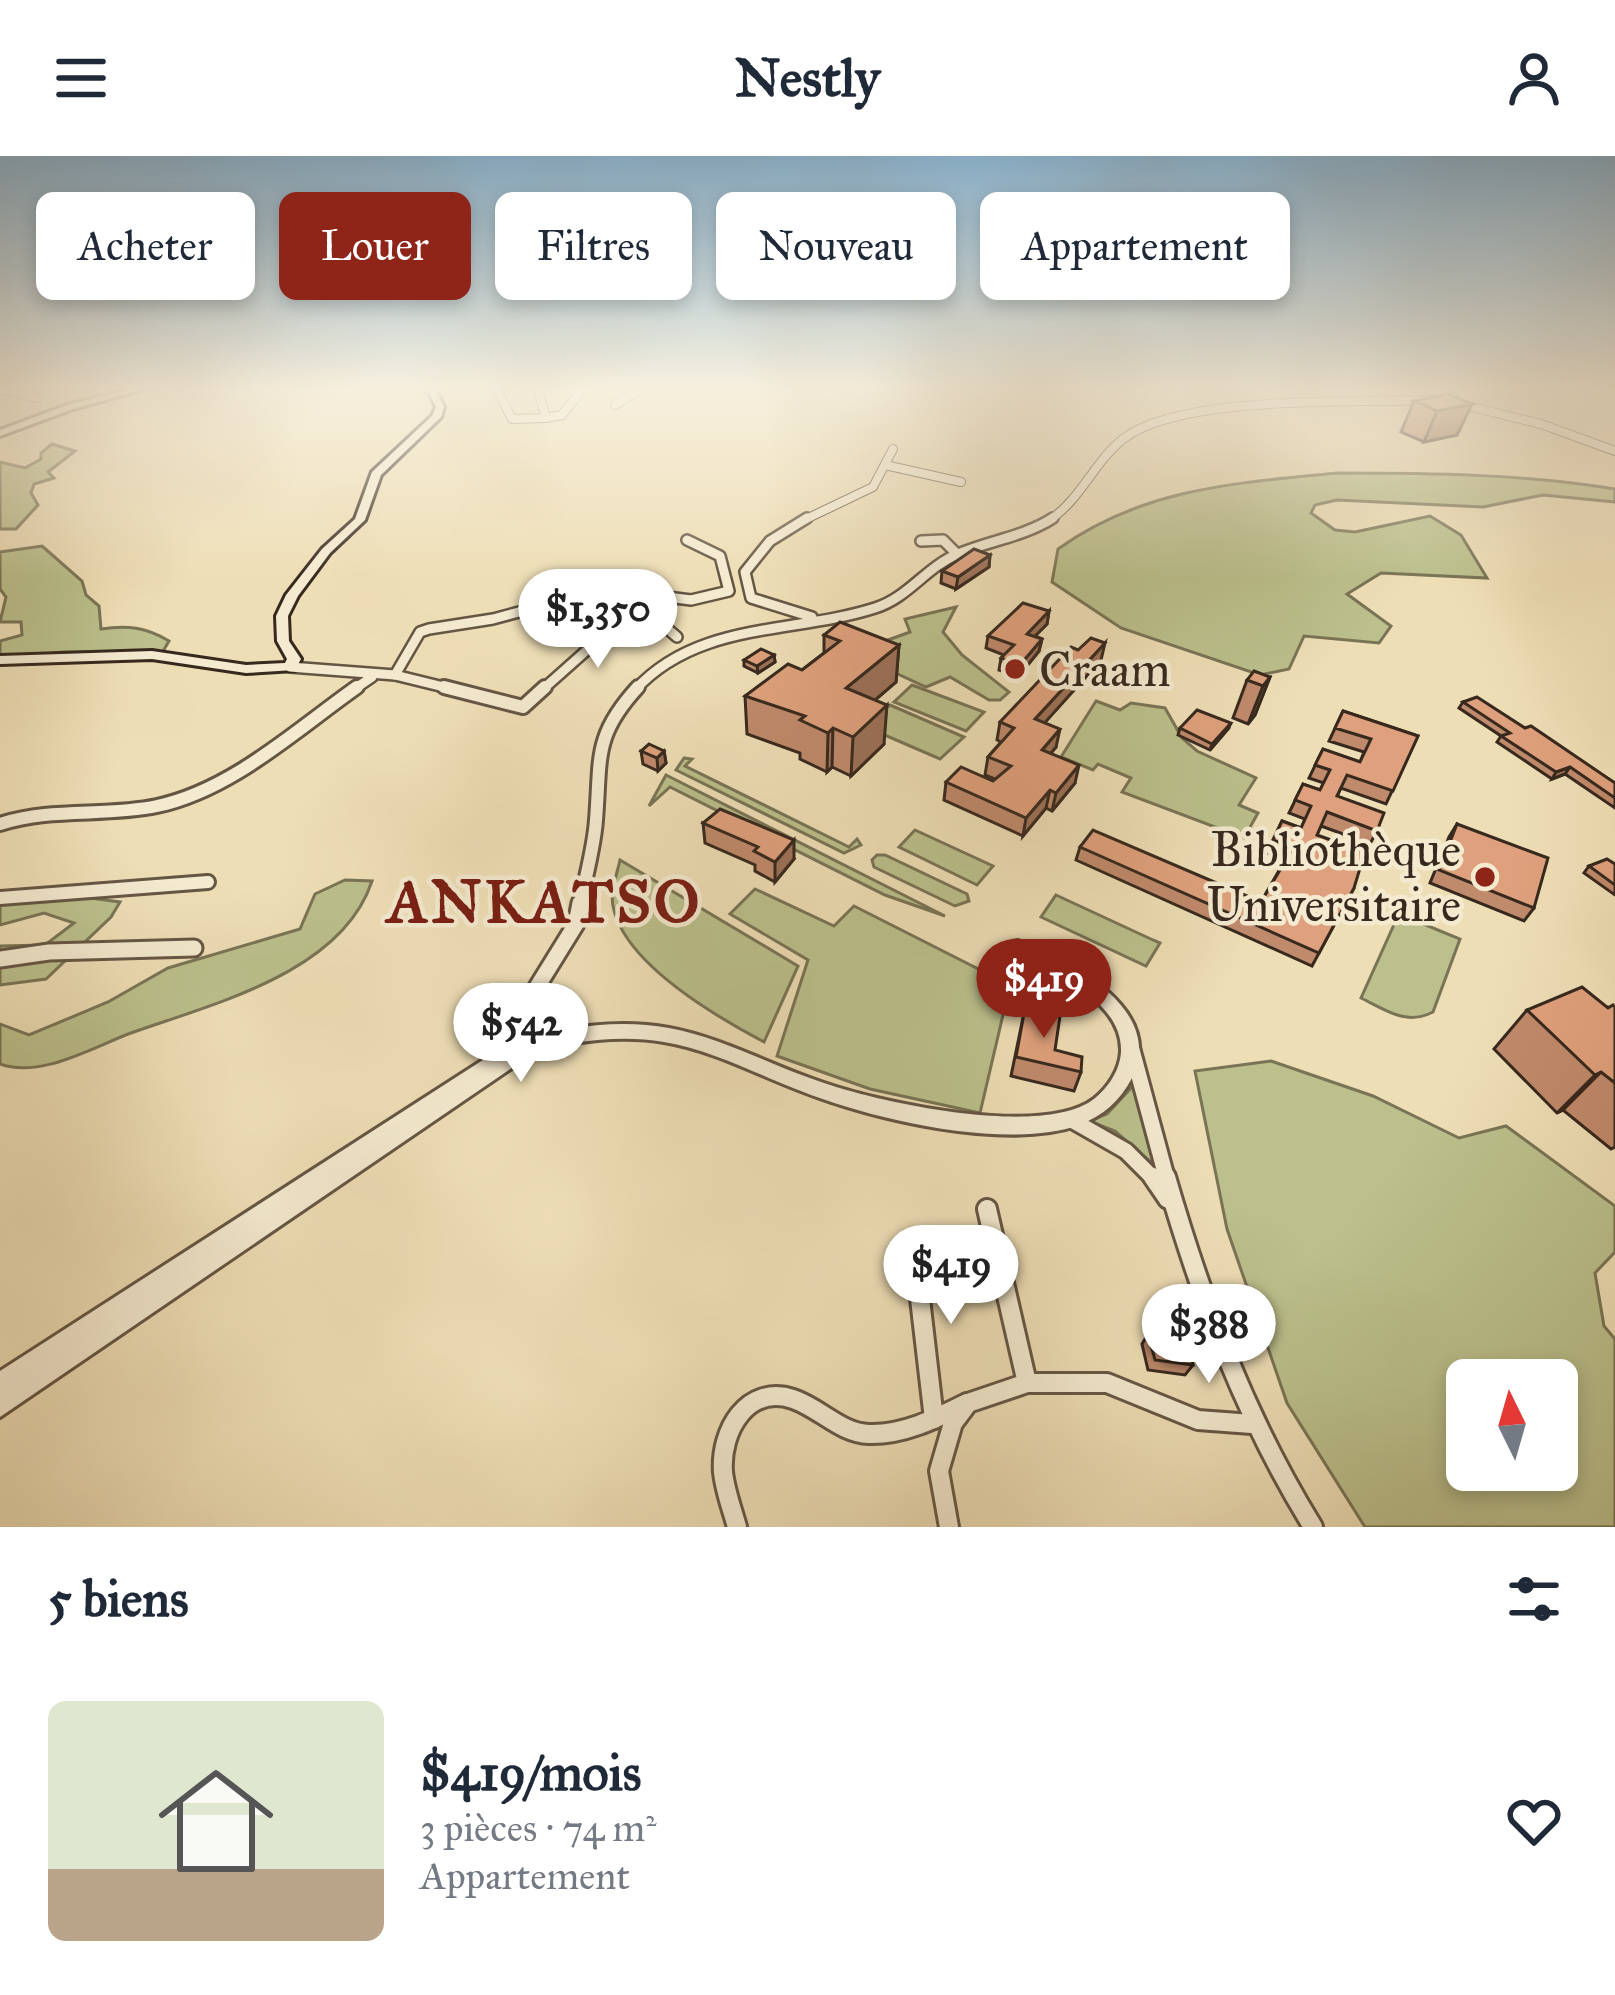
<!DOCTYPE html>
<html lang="fr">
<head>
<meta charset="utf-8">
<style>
	body { margin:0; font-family:"IM FELL Great Primer",serif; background:#f6f6f7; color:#1f2937; height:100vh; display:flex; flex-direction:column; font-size:45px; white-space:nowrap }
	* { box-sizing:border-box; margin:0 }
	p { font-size:39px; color:#747a83 }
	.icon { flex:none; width:66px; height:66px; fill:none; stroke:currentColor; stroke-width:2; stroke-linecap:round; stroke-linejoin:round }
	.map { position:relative; height:1371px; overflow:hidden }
	.details { display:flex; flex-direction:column; background:#fff; flex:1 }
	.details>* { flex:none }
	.guide { position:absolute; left:36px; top:36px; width:1545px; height:108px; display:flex; gap:24px }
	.needle { width:78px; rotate:355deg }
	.controls { position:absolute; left:1446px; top:1203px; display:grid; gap:24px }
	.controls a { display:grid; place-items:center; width:132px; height:132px; border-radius:18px; background:#fff; box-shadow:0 6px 18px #0003; font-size:60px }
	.price { position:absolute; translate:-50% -102px; padding:0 27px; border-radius:42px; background:#fff; color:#222; font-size:39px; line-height:78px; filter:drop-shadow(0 3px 6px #0008) }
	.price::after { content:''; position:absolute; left:50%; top:72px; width:36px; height:27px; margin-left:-18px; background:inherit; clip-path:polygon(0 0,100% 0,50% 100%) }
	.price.on { background:#8f2418; color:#fff }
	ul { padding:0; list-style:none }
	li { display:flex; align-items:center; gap:36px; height:300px; padding:0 48px }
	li+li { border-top:3px solid #e0e1e3 }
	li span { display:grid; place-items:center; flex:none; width:336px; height:240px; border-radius:18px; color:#555 }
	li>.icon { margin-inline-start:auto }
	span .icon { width:144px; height:144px; fill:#fffc; stroke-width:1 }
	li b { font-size:51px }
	h2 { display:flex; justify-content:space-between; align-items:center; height:144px; padding:0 48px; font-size:51px }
	.chip { padding:0 42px; border-radius:18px; background:#fff; box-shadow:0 6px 18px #0003; font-size:42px; line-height:108px }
	.chip.on { background:#8f2418; color:#fff }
	header { display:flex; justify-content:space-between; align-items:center; height:156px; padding:0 48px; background:#fff; font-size:54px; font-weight:700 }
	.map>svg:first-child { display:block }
</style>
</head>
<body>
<header><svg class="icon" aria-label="menu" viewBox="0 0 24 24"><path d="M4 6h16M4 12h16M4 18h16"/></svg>Nestly<svg class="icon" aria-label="person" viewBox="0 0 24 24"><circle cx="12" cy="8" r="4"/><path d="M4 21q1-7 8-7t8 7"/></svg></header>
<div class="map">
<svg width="1615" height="1371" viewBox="0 0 1615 1371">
	<rect width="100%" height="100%" fill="#eedeb6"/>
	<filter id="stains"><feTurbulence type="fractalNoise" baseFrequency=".00167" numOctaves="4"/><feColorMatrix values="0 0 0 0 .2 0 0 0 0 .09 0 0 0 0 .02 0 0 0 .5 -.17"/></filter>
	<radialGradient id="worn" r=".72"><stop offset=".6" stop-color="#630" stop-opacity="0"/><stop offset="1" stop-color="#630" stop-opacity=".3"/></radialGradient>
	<g fill="#bbc08c" stroke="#797455" stroke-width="3" fill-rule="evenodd">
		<path d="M52,288L75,295L48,316L54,322L34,328L31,337L38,349L16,373H0V306L25,312L41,303V297Z"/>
		<path d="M1337,317C1430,317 1523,318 1615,333V346L1543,339L1483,351L1337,344L1315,349L1311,357L1335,374L1355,376L1430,360L1461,379L1487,422L1381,417L1347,438L1391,470L1379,487L1304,480L1289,513L1260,519L1121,472L1052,426L1058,393C1143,332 1236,327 1337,317Z"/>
		<path d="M42,390L82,425L86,439L99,450L101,473C127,469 146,471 169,485L162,497L63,496L0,502V485L22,479L21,466H0L6,441L0,433V396Z"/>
		<path d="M956,451L943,476L962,499L1009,536L1000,544H989L950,521L926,531L887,513L885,485L910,476L905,463Z"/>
		<path d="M912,529L984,556L966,575L894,546Z"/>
		<path d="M1096,545L1120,554L1131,547L1165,552L1182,582L1197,595L1256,622L1239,649L1258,657L1244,682L1122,636L1131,622L1098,608L1093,614L1061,601Z"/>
		<path d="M890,549L964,581L940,603L866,571Z"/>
		<path d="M684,602L692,603L685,610L849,691L857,683L861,689L844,697L676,614Z"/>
		<path d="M666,619L945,760L885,739L670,631L649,650Z"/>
		<path d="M915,674L993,710L977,729L899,691Z"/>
		<path d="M877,699H885L967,738L969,745L955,750L874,711L872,704Z"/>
		<path d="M620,704L798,810L764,886C717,861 624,807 613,750C610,736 617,718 620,704Z"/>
		<path d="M345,724L372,725C342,817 212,848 131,877C93,891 40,923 0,908V868L29,879L108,846L168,812L300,773L315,738Z"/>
		<path d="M755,733L834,770L854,750L1010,829L980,957L870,933L777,900L808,804L730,758Z"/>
		<path d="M68,739L120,746L111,761L46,823L0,829V790L45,789L74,767L44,757L0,769V746Z"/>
		<path d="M1056,739L1153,784L1160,787L1146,810L1041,761Z"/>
		<path d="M1404,760L1460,783L1433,856C1406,870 1386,854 1361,842L1397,762Z"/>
		<path d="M1271,905L1373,940L1459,982L1506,970L1615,1050V1096L1595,1117L1604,1170L1615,1183V1371H1365L1287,1247L1227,1073L1195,915ZM1557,1224V1314H1467V1224Z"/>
		<path d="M1133,930L1154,1009L1115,975L1089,965L1107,958Z"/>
	</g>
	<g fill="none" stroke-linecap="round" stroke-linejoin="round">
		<defs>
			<g id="minor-far4">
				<path d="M495,230L512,263L546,262L538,235L542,230"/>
				<path d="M0,233L37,242"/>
				<path d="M1456,247L1541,268L1615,295"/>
				<path d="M615,249L645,230"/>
				<path d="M546,262L562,259L585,230"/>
				<path d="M885,309L961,326"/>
				<path d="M802,365L873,331L893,293"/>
				<path d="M1048,365C1080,345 1094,306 1123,283C1181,238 1359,247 1435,244"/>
			</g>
			<g id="minor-far3">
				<path d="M807,362L770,385L745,416L751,442L812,461"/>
				<path d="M921,385L943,384L957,398"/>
				<path d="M290,511L395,519L456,534"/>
				<path d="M395,519L420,476L429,473L493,463L604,433L691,444L729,435L720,400L687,384"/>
				<path d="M353,534L372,521"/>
				<path d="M542,534L623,462L662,468L677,481"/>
				<path d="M635,534C698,465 794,478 875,452C908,442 926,411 958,398C991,384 1023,381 1053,362"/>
			</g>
			<g id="minor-far2">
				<path d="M444,531L523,551L545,531"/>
				<path d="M0,668C52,651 105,661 157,650C232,634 296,574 357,531"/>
				<path d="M0,742L208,726"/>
				<path d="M580,750C585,722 594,693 596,664C601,602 593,580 638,531"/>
			</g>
			<g id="minor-far1">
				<path d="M0,803L49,796L194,792"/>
				<path d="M1132,894L1167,1024"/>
				<path d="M490,907L576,768L580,747"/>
				<path d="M1070,963L1126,995L1155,1024"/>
			</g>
			<g id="minor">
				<path d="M1153,1021L1168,1043"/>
				<path d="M1166,1021C1202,1145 1245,1261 1313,1371"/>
				<path d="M987,1053L1027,1227"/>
				<path d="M905,1094L919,1134L934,1263"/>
				<path d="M737,1371C732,1353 725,1335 723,1316C720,1275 747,1228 793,1243C820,1252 840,1277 869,1278C904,1279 937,1262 967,1247"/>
				<path d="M949,1371L939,1315L953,1267L968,1247L1027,1227H1107L1198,1264L1252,1268"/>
			</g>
			<g id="tertiary">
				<path d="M141,230H155L73,253L0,280V274L67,249Z"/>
				<path d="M1018,785C1069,804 1166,853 1132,922C1120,945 1103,960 1079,969C1006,995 871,963 801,935C756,918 712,894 664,886C618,878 572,886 528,896L525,903L0,1261V1215L514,884C564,872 617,862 669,872C723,882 772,910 824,927C882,947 1043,982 1094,943C1108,932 1120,914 1121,896C1123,844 1051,815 1012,796L1010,791L1012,786Z"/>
			</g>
			<path id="secondary" d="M426,230H434L444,251L441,261L381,319L365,364L330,397L298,440L288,460L289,485L301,503L295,514L246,517L152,503L0,508V500L152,495L246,509L285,507L287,503L277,485L276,460L286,439L322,393L355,363L372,316L432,260L436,251Z"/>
		</defs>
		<use href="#minor-far4" stroke="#655644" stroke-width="10"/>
		<use href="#minor-far3" stroke="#655644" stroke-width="14"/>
		<use href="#minor-far2" stroke="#655644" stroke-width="18"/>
		<use href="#minor-far1" stroke="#655644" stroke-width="21"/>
		<use href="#minor" stroke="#655644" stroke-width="24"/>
		<use href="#tertiary" stroke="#655644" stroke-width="6"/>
		<use href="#secondary" stroke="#37291e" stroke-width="6"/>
		<use href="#minor-far4" stroke="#f4ead0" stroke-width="8"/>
		<use href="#minor-far3" stroke="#f4ead0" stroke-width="9"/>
		<use href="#minor-far2" stroke="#f4ead0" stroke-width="12"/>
		<use href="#minor-far1" stroke="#f4ead0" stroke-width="15"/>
		<use href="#minor" stroke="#f4ead0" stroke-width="18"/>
		<use href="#tertiary" fill="#f4ead0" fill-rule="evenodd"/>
		<use href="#secondary" fill="#f4ead0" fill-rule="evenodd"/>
	</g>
	<g fill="#c08a6c" stroke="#37291e" stroke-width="3">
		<path d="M1414,245L1472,248L1457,279L1424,286L1401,276Z"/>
		<path d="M990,399L989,411L956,433L941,427L942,415Z"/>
		<path d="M1049,455L1047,468L1035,480L1042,483L1039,495L1018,521L999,514L1001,502L1004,499L986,492L988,480Z"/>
		<path d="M824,479L899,489L896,526L875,544L884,588L851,620L832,611L827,616L800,603V597L747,578L745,540L802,514L824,497Z"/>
		<path d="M774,499L775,506L758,517L744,510V504Z"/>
		<path d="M1101,504L1044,567L1056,591L1051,597L1075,627L1052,655L1046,652L1023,680L944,644L946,626L993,625L995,623L985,619L988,601L1001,586L997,584L1000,566Z"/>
		<path d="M1270,521L1255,559L1248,568L1233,562L1247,524Z"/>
		<path d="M1463,546L1525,572L1615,627V652L1565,618L1552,623L1497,586L1501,580L1459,552Z"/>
		<path d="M1343,555L1418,580L1386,648L1341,632L1337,640L1377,675L1370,688L1321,670L1317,679L1354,732L1312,810L1076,704L1080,691L1261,746L1285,704L1267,697L1282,665L1301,672L1305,663L1289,657L1303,628L1320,634L1324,627L1309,622L1323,593L1360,606L1364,596L1329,585Z"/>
		<path d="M1180,572L1228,573L1210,594L1178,579Z"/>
		<path d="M641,595H664L666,607L658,615L643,608Z"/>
		<path d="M703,667L794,703L775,726L755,715V709L705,687Z"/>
		<path d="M1457,668L1534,752L1524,765L1430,727L1449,681Z"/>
		<path d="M1615,708V739L1584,717L1589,710Z"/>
		<path d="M1615,851V991L1611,993L1563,954L1557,957L1494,893L1527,854Z"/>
		<path d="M1025,852L1055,894L1081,916L1074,935L1011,920Z"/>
		<path d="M1157,1162L1180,1175L1193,1209L1185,1219L1148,1214L1142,1188L1148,1178H1151L1150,1172Z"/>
	</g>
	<g fill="#9c7158" stroke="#37291e" stroke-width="3">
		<path d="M1472,248L1457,279L1424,286L1437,255Z"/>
		<path d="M990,399L989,411L956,433L958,421Z"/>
		<path d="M1049,455L1047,468L1025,490L1027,478Z"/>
		<path d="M1042,483L1039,495L1018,521L1020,509Z"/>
		<path d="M1105,487L1101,504L1032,581L1035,563Z"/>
		<path d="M899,489L896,526L845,570L846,532Z"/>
		<path d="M774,499L775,506L758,517L757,510Z"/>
		<path d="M1270,521L1255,559L1248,568L1263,530Z"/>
		<path d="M887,549L884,588L851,620L853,581Z"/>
		<path d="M1231,567L1228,573L1210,594L1212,588Z"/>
		<path d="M833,572L832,611L827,616L828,577Z"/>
		<path d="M1060,573L1056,591L1038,612L1042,594Z"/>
		<path d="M664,595L666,607L658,615L657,602Z"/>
		<path d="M1079,609L1075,627L1052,655L1056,637Z"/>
		<path d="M1570,611L1565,618L1552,623L1556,616Z"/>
		<path d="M1050,634L1046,652L1023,680L1026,662Z"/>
		<path d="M794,684V703L775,726V706Z"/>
		<path d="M1601,916L1563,954L1557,957L1595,919Z"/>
	</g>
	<g fill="#dfa17d" stroke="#37291e" stroke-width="3">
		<path d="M1448,238L1472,248L1437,255L1414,245Z"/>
		<path d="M974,393L990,399L958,421L942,415Z"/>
		<path d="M1023,447L1049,455L1027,478L1042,483L1020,509L1001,502L1014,489L988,480Z"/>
		<path d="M840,466L899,489L846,532L887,549L853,581L833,572L828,577L800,564L805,560L745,540L788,508L802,514L840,485L824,479Z"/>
		<path d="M1091,482L1105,487L1035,563L1060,573L1042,594L1079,609L1056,637L1050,634L1026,662L946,626L961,611L993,625L1011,610L988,601L1014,572L1000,566L1071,491L1078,494Z"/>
		<path d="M761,493L774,499L757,510L744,504Z"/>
		<path d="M1254,515L1270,521L1263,530L1247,524Z"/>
		<path d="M1477,541L1525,572L1531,570L1615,627V642L1570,611L1556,616L1501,580L1510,577L1463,546Z"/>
		<path d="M1197,554L1231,567L1212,588L1180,572Z"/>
		<path d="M1343,555L1418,580L1393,635L1347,619L1337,640L1384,657L1377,675L1327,656L1317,679L1365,696L1354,732L1319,797L1080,691L1093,674L1261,746L1293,692L1273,684L1282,665L1301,672L1311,650L1295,644L1303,628L1320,634L1330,614L1315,609L1323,593L1360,606L1371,583L1335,572Z"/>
		<path d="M649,588L664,595L657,602L641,595Z"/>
		<path d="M720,653L794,684L775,706L754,695L758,691L703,667Z"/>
		<path d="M1457,668L1548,702L1534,752L1439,714Z"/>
		<path d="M1607,703L1615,708V729L1589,710Z"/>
		<path d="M1582,831L1608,852L1613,849L1615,851V927L1601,916L1595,919L1527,854Z"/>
		<path d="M1025,852L1060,860L1055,894L1082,901L1081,916L1016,901Z"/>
		<path d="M1157,1162L1178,1164L1180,1175L1188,1176L1193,1209L1155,1204L1148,1178L1160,1179Z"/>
	</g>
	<linearGradient id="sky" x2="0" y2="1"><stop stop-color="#8ab6d5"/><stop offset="0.55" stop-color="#f7f0de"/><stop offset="1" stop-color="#f7f0de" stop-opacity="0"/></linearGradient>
	<rect width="1615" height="422" fill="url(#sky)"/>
	<g fill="#8f2418" stroke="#f4ead0" stroke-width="4.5">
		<circle cx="1015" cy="513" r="12"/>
		<circle cx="1485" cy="721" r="12"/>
	</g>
	<g text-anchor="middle" stroke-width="9" stroke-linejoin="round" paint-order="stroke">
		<g font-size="48" fill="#37291e" stroke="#f4ead0" text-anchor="start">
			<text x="1039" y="530">Craam</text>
			<text x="1461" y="710" text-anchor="end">Bibliothèque<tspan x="1461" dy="55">Universitaire</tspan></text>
		</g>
		<g font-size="60" font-weight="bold" letter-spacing="3" fill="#7a1f14" stroke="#f4ead0">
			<text x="545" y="766">ANKATSO</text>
		</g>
	</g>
	<rect width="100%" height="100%" filter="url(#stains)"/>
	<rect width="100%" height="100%" fill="url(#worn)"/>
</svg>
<div class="controls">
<a><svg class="needle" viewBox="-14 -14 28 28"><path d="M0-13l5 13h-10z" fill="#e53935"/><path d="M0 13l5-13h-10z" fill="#747a83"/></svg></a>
</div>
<b class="price" style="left:598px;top:515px">$1,350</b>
<b class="price on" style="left:1044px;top:885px">$419</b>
<b class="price" style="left:521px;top:929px">$542</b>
<b class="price" style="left:951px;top:1171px">$419</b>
<b class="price" style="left:1209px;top:1230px">$388</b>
<div class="guide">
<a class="chip">Acheter</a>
<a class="chip on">Louer</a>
<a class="chip">Filtres</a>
<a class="chip">Nouveau</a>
<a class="chip">Appartement</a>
</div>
</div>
<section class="details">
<h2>5 biens<svg class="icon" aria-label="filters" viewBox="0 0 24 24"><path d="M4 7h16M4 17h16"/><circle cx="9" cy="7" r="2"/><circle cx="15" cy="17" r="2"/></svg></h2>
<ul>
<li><span style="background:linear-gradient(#dfe7d0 70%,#b9a48a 0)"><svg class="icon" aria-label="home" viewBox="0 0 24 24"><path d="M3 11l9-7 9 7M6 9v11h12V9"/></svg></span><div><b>$419/mois</b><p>3 pièces · 74 m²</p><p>Appartement</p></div><svg class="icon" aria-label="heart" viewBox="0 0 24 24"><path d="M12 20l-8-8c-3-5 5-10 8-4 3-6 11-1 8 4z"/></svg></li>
</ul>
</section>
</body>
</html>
